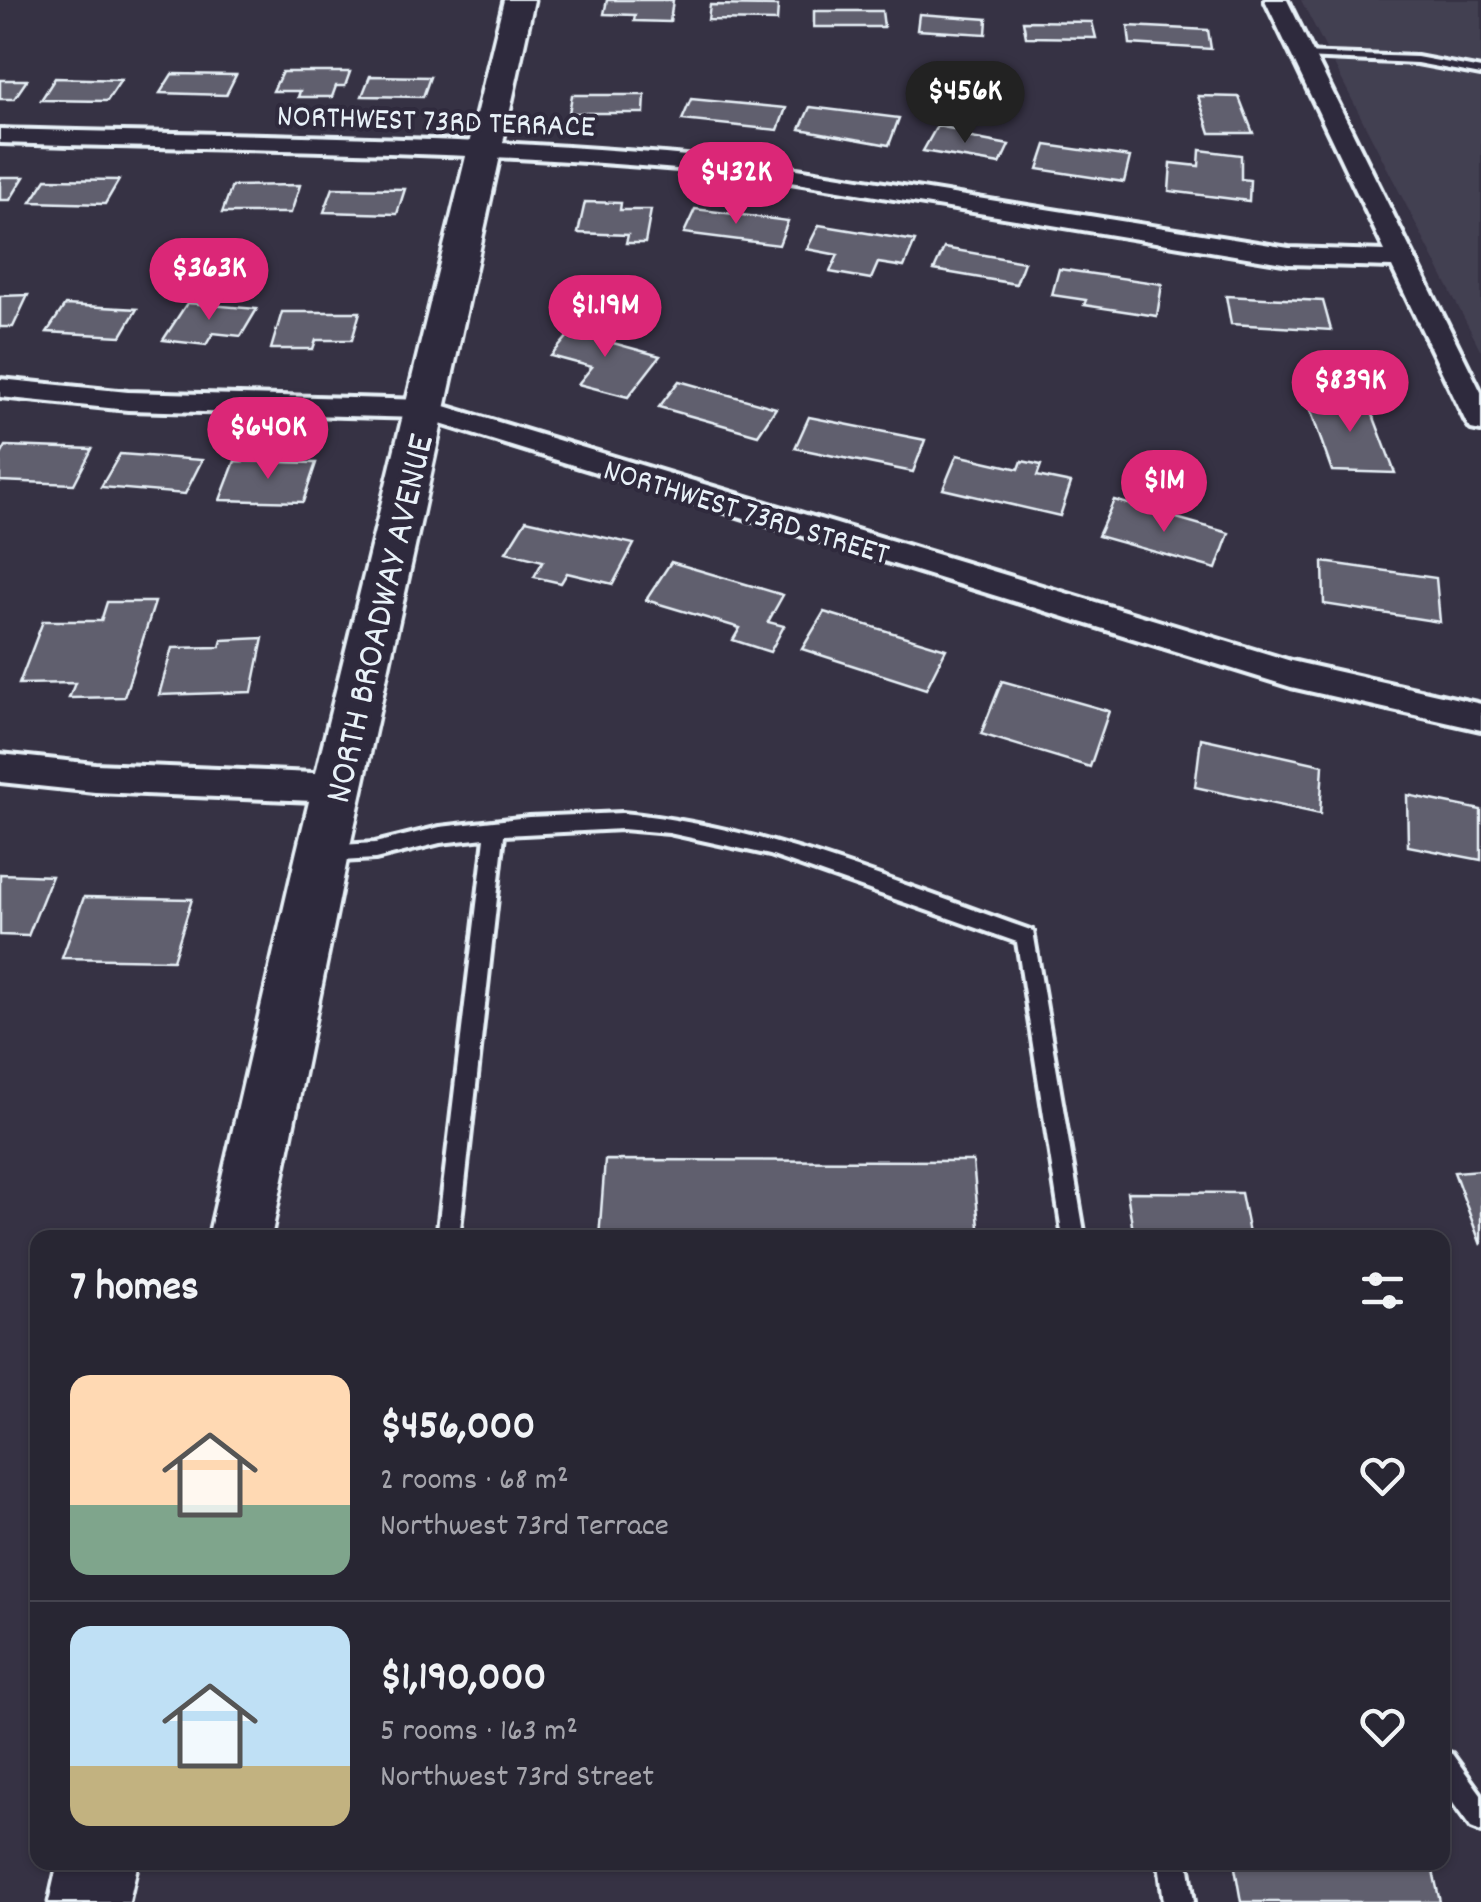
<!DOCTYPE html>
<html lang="en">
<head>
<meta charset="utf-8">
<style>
	body { margin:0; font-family:Dekko,sans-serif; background:#34323f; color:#f1f3f6; height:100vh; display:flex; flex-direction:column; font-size:38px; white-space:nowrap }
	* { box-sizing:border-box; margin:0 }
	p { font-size:32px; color:#a5a5ac }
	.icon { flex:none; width:55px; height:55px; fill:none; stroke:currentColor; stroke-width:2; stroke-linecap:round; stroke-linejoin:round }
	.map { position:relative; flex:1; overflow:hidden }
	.details { position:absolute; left:30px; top:1230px; width:1420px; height:640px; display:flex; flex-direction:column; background:#282633; border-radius:20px; box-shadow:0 2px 8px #0004,0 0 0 2px #44434e }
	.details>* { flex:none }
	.price { position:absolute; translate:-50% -85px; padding:0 22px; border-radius:35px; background:#db2777; color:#fff; font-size:32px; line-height:65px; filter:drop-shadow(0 2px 5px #0008) }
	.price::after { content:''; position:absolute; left:50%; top:60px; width:30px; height:22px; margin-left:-15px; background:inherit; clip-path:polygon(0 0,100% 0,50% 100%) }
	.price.active { background:#222; color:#fff }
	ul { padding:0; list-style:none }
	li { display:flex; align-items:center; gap:30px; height:250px; padding:0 40px }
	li+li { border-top:2px solid #44434e }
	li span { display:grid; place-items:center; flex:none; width:280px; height:200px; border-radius:20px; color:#555 }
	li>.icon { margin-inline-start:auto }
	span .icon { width:120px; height:120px; fill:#fffc; stroke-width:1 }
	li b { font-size:42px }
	h2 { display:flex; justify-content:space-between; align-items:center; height:120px; padding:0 40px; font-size:42px }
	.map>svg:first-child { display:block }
</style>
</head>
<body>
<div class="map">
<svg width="1481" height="1902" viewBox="0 0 1481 1902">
	<rect width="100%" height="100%" fill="#363244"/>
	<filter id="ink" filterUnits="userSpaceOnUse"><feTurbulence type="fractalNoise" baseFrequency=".01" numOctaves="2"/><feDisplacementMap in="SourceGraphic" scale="20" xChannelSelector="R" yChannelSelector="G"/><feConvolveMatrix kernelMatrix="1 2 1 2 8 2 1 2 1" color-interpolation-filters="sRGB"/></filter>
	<g filter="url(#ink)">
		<path fill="#433f51" d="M1301,0H1481V351Z"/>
		<g fill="#605e6e" stroke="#e8f1f8" stroke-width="2.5">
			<path d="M607,0H673L670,22L634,21L635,15L604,14Z"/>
			<path d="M710,5L778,6L777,21L708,20Z"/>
			<path d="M814,11H882L884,27H814Z"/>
			<path d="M919,14L987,19L986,34L917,30Z"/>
			<path d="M1023,21L1092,22L1096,38L1026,37Z"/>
			<path d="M1128,26L1208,30L1211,49L1130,44Z"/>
			<path d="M282,72H350L345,86H336L332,97H298L300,91H273Z"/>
			<path d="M172,74L236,75L226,95L160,93Z"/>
			<path d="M370,76L430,77L423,97L362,96Z"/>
			<path d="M55,78L121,80L107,101L41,100Z"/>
			<path d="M0,80H27L14,99H0Z"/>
			<path d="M572,95H645L644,113H569Z"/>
			<path d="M1198,96L1239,97L1253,133H1210Z"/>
			<path d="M691,99L786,108L778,130L682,120Z"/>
			<path d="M810,107L899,118L889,145L800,129Z"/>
			<path d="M937,126L964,131L961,136L1009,145L1000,164L923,151Z"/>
			<path d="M1046,145L1130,157L1124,182L1038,169Z"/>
			<path d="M1200,150L1241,155V179L1250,180L1249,201L1169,191L1171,163L1199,166Z"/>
			<path d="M0,177H24L10,200H0Z"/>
			<path d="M46,179L119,180L105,204L31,202Z"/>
			<path d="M300,185L291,213H222L232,186Z"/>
			<path d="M333,188L405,189L397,214L324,212Z"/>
			<path d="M585,202L621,203L620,210H651L645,243H626L628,235L578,233Z"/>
			<path d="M695,209L788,221L779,245L684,233Z"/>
			<path d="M819,225L915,241L904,267L878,263L871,279L830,272L838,255L807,249Z"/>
			<path d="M944,248L1024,262L1016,284L934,270Z"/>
			<path d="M1059,269L1162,284L1157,316L1084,305L1086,300L1052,295Z"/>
			<path d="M28,295L13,327H0V296Z"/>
			<path d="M1226,296L1323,301L1331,330L1231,324Z"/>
			<path d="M187,303L257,309L241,336L213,333L206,345L163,340Z"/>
			<path d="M65,305L137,309L121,336L47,332Z"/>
			<path d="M282,312H360L352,340H316L313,349H271Z"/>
			<path d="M581,321L615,330L606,341L660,356L628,397L578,384L592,367L551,356Z"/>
			<path d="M679,381L776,408L758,435L659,407Z"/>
			<path d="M1306,398L1367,399L1395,473L1332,471Z"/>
			<path d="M809,417L925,440L913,472L795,448Z"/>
			<path d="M6,446L92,449L74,484L0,481V457Z"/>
			<path d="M120,454L202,460L185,494L101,487Z"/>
			<path d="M957,455L1019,469L1022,461L1041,465L1037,476L1071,483L1060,516L943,489Z"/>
			<path d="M235,461L316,463L303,502L220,500Z"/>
			<path d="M1114,500L1229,533L1216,569L1098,536Z"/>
			<path d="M526,520L634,544L613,584L567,573L561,583L534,577L543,561L506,552Z"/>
			<path d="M671,562L783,595L768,622L784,626L770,652L733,640L740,628L646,600Z"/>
			<path d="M1323,562L1436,578L1440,622L1324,604Z"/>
			<path d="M107,602H155L124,697L69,698L75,683L19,684L43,621H101Z"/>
			<path d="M824,612L946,649L926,689L802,649Z"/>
			<path d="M263,638L252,692L159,695L172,648L220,647L222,640Z"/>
			<path d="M1002,681L1109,711L1090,767L981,734Z"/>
			<path d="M1201,738L1323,765L1320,814L1195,787Z"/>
			<path d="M1407,795L1481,810V860L1408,846Z"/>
			<path d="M0,874L52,876L28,936L0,935Z"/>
			<path d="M84,897L192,899L173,960L62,958Z"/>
			<path d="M605,1160L973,1161L980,1238H599Z"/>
			<path d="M1481,1170V1245L1454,1172Z"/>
			<path d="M1127,1192L1241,1193L1250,1238H1134Z"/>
			<path d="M1234,1862H1431L1440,1902H1241Z"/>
		</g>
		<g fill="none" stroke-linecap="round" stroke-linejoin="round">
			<defs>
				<g id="lane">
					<path d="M1299,53L1417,57L1481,69V75L1417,63L1303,58L1299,57Z"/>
					<path d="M622,813C765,826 899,884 1033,931L1085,1238H1063L1017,942L770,855L669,833L622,829L504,835L459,1238H437L485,838L440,843L375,859L324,862L314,854L324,846L375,843L440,827L529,817Z"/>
					<path d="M1442,1750L1452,1754L1481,1794V1832L1471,1828L1442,1788Z"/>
					<path d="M1159,1862H1188L1194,1902H1164Z"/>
				</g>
				<g id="street">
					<path d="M1265,0H1287L1481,392V431L1471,429L1466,422L1392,267L1289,264L766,178C512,149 255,151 0,143V129C255,136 512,135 766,164L1289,248L1385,251Z"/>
					<path d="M0,379L128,392L425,400L1291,661L1481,704V730L1291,687L421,418L128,410L0,397Z"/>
					<path d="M0,754L95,764L337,774L350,778L355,788L350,798L337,802L95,792L0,782Z"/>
				</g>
				<g id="secondary">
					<path d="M504,0H534L348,855L271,1238H208L296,855Z"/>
					<path d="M58,1862H138L129,1902H49Z"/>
				</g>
			</defs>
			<use href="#lane" stroke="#e8f1f8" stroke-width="8"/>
			<use href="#street" stroke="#e8f1f8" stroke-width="8"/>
			<use href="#secondary" stroke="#e8f1f8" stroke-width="7"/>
			<use href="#lane" fill="#2f2a3d" fill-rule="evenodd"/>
			<use href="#street" fill="#2f2a3d" fill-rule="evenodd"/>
			<use href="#secondary" fill="#2f2a3d" fill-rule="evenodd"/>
		</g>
	</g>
	<g text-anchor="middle" stroke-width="8" stroke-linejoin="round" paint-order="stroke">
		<g font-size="32" fill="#e8f1f8" stroke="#2f2a3d">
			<text transform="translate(436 119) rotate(2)" y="11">NORTHWEST 73RD TERRACE</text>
			<text transform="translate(747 510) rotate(17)" y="11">NORTHWEST 73RD STREET</text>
		</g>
		<g font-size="38" fill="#e8f1f8" stroke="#2f2a3d">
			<text transform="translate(377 618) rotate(-77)" y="13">NORTH BROADWAY AVENUE</text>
		</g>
	</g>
</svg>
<b class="price active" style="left:965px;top:146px">$456K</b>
<b class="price" style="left:736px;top:227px">$432K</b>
<b class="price" style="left:209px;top:323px">$363K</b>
<b class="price" style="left:605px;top:360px">$1.19M</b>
<b class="price" style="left:1350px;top:435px">$839K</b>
<b class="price" style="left:268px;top:482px">$640K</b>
<b class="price" style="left:1164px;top:535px">$1M</b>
<section class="details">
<h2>7 homes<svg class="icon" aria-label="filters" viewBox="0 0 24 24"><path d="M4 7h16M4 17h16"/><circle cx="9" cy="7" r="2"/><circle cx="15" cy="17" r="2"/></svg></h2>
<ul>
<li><span style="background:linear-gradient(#ffd9b3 65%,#7fa58c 0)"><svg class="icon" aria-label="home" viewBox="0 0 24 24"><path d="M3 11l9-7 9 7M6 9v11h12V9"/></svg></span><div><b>$456,000</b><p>2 rooms · 68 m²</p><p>Northwest 73rd Terrace</p></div><svg class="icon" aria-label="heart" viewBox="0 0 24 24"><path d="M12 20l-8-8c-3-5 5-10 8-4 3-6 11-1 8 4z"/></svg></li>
<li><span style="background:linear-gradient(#bfe0f5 70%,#c2b280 0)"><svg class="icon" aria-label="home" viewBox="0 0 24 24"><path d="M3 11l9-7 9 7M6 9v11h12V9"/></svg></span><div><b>$1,190,000</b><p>5 rooms · 163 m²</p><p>Northwest 73rd Street</p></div><svg class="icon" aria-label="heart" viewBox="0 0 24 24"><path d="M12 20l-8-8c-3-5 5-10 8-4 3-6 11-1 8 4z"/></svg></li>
</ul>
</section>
</div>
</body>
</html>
